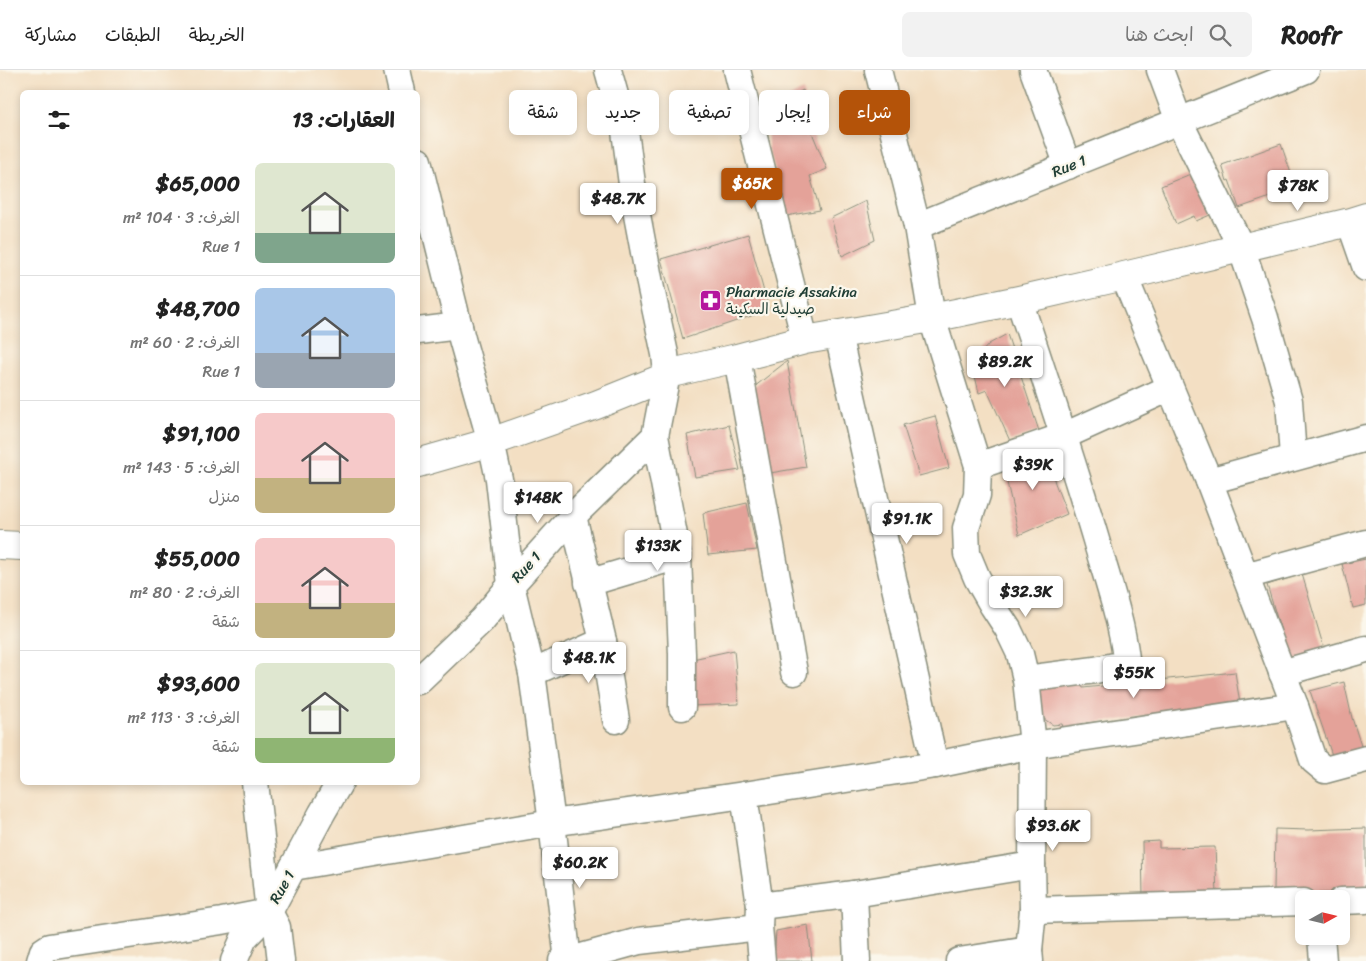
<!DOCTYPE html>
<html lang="ar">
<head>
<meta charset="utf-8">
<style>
	body { margin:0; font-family:Sriracha,"Playpen Sans Arabic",sans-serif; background:#f2f2f2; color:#222; direction:rtl; height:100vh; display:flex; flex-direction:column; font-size:19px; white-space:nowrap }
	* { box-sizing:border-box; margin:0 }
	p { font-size:16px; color:#767676 }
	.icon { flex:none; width:28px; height:28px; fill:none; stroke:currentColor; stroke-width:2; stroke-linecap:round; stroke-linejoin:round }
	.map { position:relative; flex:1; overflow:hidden; direction:ltr }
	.details { position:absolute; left:20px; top:20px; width:400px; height:695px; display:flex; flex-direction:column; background:#fff; border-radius:8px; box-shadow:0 2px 8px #0003; direction:rtl }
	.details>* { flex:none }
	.top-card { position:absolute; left:435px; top:20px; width:475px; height:45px; direction:rtl; display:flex; gap:10px }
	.needle { width:32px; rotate:82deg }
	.buttons { position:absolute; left:1295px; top:820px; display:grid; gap:10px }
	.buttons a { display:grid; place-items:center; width:55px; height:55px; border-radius:8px; background:#fff; box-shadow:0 2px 8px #0003; font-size:25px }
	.price { position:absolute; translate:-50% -42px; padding:0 11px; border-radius:5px; background:#fff; color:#222; font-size:16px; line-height:32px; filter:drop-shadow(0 1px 2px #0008) }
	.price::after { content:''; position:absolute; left:50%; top:30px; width:15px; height:11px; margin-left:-8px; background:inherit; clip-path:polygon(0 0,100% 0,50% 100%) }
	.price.on { background:#b45309; color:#fff }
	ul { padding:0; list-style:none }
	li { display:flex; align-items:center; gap:15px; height:125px; padding:0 25px }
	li+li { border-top:1px solid #e0e0e0 }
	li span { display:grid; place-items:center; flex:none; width:140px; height:100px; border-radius:8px; color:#555 }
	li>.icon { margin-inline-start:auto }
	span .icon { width:60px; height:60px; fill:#fffc; stroke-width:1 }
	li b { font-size:21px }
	h2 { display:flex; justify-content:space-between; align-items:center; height:60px; padding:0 25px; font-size:21px }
	.pill { padding:0 18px; border-radius:8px; background:#fff; box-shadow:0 2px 8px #0003; font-size:18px; line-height:45px }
	.pill.on { background:#b45309; color:#fff }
	header { display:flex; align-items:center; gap:30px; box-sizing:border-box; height:70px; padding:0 25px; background:#fff; border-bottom:1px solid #e0e0e0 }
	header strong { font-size:24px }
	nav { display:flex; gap:28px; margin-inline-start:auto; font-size:18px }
	.search { width:350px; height:45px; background:#f2f2f2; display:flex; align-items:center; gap:12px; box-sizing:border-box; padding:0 18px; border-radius:8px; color:#767676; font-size:19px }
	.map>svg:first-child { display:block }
</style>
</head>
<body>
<header>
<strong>Roofr</strong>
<div class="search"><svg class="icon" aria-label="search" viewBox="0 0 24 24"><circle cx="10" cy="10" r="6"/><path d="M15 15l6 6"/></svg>ابحث هنا</div>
<nav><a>الخريطة</a><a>الطبقات</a><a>مشاركة</a></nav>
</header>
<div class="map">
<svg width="1366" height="891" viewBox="0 0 1366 891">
	<rect width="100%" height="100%" fill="#fbf7ec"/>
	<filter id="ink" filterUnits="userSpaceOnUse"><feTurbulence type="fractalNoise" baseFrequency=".02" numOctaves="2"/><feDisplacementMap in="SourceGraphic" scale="10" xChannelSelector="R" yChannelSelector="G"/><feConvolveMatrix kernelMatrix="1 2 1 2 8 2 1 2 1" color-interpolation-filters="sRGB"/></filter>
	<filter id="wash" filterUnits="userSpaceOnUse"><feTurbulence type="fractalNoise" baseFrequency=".0096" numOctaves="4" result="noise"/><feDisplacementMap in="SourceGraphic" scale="20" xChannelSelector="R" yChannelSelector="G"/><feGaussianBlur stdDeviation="1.12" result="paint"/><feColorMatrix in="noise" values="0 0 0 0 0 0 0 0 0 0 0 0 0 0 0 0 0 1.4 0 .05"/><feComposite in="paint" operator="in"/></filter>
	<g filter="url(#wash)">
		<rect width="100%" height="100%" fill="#f3dfc3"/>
		<g id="blocks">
			<g fill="#e4a299">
				<path d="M803,20L808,53L827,99L810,106L820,140L786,146L780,116L768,77L767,39Z"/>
				<path d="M1281,74L1296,118L1239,138L1229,110L1227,111L1222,95Z"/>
				<path d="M1193,103L1210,145L1196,151L1194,146L1176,154L1161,116Z"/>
				<path d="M866,131L875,170L842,186L831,148Z"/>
				<path d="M748,164L769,240L683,269L661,189Z"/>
				<path d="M1007,264L1039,361L1010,371L987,320L979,323L972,293L989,274Z"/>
				<path d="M787,291L806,397L764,404L749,321Z"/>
				<path d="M935,346L949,398L919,406L903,355Z"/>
				<path d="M729,355L740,400L695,407L687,365Z"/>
				<path d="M1045,377L1055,413L1067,444L1019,465L1003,395Z"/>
				<path d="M747,433L757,480L708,485L703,443Z"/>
				<path d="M1366,489V535L1353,538L1342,494Z"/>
				<path d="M1302,504L1325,582L1297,592L1287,581L1267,515Z"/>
				<path d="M734,580L739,634L691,636L688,590Z"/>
				<path d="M1235,602L1240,634L1119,650L1086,653L1084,658L1064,659L1062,654L1053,655L1041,647L1037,615L1079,611L1083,618Z"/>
				<path d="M1344,612L1352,648L1363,682L1334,691L1310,621Z"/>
				<path d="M1366,758V822L1282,824L1274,820L1275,759L1308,760Z"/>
				<path d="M1159,771V778L1215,777L1217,824L1143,828L1142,772Z"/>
				<path d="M808,855L812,891H774L776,861Z"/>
			</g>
		</g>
	</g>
	<g filter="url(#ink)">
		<use href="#blocks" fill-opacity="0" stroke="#898e7c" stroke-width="1"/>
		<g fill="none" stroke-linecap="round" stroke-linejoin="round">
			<defs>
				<g id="minor">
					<path d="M397,0L402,22"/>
					<path d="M737,0L805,270"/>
					<path d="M878,0L917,156L932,248L978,396L977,425L966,458L967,484L977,508L993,536L1008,559L1020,584L1026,609L1033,675L1032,795L1033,840L1029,880L1030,891"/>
					<path d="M1033,0L1068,96"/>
					<path d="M1160,0L1179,51L1241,177L1265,248L1289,331L1293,387"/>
					<path d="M418,91L462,269L491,372L499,409L511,515L532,603L552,753L568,891"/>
					<path d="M1350,152L1366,198"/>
					<path d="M917,156L1306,0"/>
					<path d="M1124,206L1209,411L1295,636L1313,690L1325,700L1366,689"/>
					<path d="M1019,230C1045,309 1072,389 1096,470C1107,509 1121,548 1126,588L1120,595L1095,600L1026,609"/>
					<path d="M418,261L459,256"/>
					<path d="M838,264L935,695"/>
					<path d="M737,288L794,602"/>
					<path d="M655,366L678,486L682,584V637"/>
					<path d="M978,396L1064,366L1170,318"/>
					<path d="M1209,411L1366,368"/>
					<path d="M1245,506L1366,473"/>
					<path d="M588,513L678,486"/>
					<path d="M603,571L616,650"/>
					<path d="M532,603L603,571L573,446"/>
					<path d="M1282,603L1366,579"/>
					<path d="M418,611L482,550L511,515L573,446L655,366L667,304L665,284L650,214L634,129L625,61L608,0"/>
					<path d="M255,712L269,842L277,857L281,891"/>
					<path d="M744,725L760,836L759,857L762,891"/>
					<path d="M293,797L552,753L744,725L935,695L1033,675L1295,636"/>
					<path d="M854,824L857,891"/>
					<path d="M1341,831L1366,830"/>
					<path d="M760,836L854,824L1032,795"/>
					<path d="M1033,840L1304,832"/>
					<path d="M1321,866L1323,891"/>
					<path d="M40,891L43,881L49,877L222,851L269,842"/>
					<path d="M234,891L244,868L269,842L322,743L340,712"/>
					<path d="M562,891H567L639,871L759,857"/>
					<path d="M959,891L1029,880"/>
				</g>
				<g id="tertiary">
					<path d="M418,393L491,372L596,335L658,310L667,304L737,288L805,270L932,248L1019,230L1124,206L1350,152L1366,147"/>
					<path d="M0,475L22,476"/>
				</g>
			</defs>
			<use href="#minor" stroke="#898e7c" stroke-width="29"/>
			<use href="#tertiary" stroke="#898e7c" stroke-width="30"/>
			<use href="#minor" stroke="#fff" stroke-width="26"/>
			<use href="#tertiary" stroke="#fff" stroke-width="28"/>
		</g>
	</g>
	<defs>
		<symbol id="pharmacy-square" viewBox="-11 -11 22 22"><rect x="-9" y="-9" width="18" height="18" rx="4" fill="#b5179e" stroke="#fbf7ec"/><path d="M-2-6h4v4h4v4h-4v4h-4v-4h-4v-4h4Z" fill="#fff"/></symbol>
	</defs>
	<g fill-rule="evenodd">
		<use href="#pharmacy-square" x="698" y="218" width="25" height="25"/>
	</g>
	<g text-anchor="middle" stroke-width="4.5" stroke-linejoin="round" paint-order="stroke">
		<g font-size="15" fill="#1f3d34" stroke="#fbf7ec">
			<text transform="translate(1069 96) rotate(-22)" y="5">Rue 1</text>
			<text transform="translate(526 497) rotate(-48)" y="5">Rue 1</text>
			<text transform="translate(282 817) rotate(-61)" y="5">Rue 1</text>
		</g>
		<g font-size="15" fill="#1f3d34" stroke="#fbf7ec" text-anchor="start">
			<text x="726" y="227">Pharmacie Assakina<tspan x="726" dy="17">صيدلية السكينة</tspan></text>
		</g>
	</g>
</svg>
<div class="buttons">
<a><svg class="needle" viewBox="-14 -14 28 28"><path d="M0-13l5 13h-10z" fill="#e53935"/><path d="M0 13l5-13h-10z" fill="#767676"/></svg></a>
</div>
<b class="price on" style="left:752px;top:140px">$65K</b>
<b class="price" style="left:1298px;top:142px">$78K</b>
<b class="price" style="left:618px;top:155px">$48.7K</b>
<b class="price" style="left:1005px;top:318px">$89.2K</b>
<b class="price" style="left:1033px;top:421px">$39K</b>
<b class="price" style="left:538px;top:454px">$148K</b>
<b class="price" style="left:907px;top:475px">$91.1K</b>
<b class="price" style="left:658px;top:502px">$133K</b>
<b class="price" style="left:1026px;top:548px">$32.3K</b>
<b class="price" style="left:589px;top:614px">$48.1K</b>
<b class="price" style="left:1134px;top:629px">$55K</b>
<b class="price" style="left:1053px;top:782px">$93.6K</b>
<b class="price" style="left:580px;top:819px">$60.2K</b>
<div class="top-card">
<a class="pill on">شراء</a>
<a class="pill">إيجار</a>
<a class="pill">تصفية</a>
<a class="pill">جديد</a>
<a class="pill">شقة</a>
</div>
<section class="details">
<h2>العقارات: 13<svg class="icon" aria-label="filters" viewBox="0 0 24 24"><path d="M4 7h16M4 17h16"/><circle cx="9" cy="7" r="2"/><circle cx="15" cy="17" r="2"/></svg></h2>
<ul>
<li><span style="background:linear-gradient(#dfe7d0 70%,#7fa58c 0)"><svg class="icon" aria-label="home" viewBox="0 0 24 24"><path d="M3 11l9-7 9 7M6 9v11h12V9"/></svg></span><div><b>$65,000</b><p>الغرف: 3 · 104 m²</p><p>Rue 1</p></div></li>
<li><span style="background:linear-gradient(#a9c7e8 65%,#9aa5b1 0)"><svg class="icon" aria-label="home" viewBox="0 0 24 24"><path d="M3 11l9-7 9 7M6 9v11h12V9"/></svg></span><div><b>$48,700</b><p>الغرف: 2 · 60 m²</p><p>Rue 1</p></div></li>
<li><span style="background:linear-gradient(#f6c9c9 65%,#c2b280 0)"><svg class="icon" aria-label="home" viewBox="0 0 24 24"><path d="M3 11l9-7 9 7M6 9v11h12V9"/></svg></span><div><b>$91,100</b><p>الغرف: 5 · 143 m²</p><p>منزل</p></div></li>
<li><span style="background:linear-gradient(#f6c9c9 65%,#c2b280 0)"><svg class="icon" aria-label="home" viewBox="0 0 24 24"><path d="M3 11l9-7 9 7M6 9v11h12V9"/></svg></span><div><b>$55,000</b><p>الغرف: 2 · 80 m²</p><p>شقة</p></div></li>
<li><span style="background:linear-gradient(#dfe7d0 75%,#8fb573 0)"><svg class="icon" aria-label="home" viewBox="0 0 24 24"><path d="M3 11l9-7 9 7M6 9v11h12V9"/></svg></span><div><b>$93,600</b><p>الغرف: 3 · 113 m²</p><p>شقة</p></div></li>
</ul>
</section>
</div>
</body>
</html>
